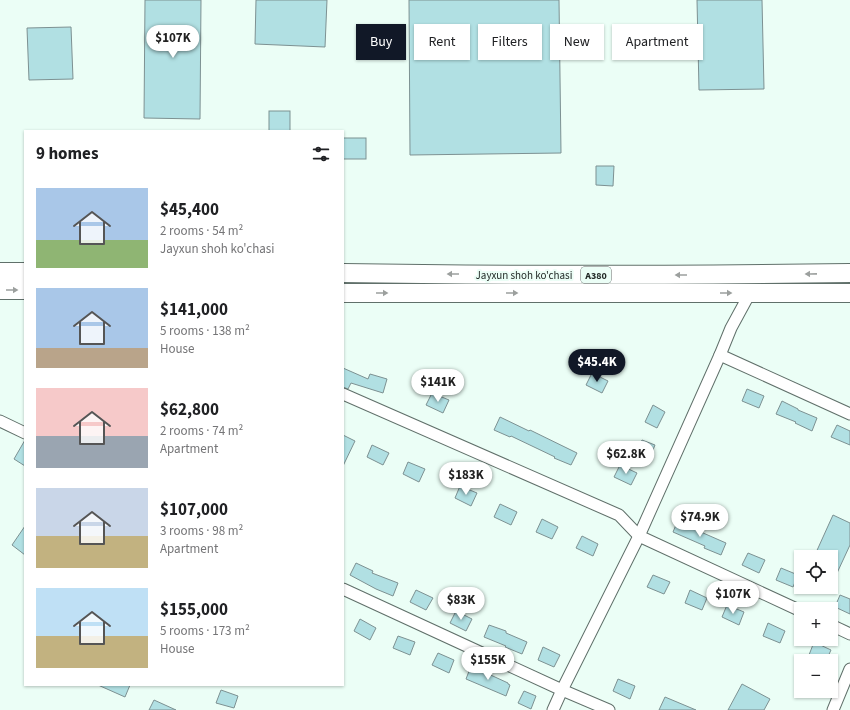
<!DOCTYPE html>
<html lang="en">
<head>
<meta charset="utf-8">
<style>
	body { margin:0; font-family:"Source Sans 3",sans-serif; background:#f2f2f2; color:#202124; height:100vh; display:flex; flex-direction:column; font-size:15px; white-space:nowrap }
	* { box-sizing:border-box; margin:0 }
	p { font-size:13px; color:#757577 }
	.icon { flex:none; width:22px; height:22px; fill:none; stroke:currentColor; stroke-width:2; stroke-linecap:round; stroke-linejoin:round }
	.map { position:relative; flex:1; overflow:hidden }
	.sheet { position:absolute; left:24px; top:130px; width:320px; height:556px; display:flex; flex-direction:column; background:#fff; border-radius:0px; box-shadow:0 1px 3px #0004 }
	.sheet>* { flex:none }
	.top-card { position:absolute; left:356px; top:24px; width:380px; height:36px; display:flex; gap:8px }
	.fabs { position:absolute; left:794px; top:550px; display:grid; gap:8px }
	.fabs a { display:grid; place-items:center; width:44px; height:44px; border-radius:0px; background:#fff; box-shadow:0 1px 3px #0004; font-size:20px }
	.price { position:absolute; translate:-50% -34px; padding:0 9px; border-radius:14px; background:#fff; color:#222; font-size:13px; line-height:26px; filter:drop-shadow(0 1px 2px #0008) }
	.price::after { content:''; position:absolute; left:50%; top:24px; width:12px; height:9px; margin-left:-6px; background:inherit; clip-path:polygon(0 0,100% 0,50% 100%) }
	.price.current { background:#111827; color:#fff }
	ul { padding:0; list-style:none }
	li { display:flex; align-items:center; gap:12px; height:100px; padding:0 12px }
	li span { display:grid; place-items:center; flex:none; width:112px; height:80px; border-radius:0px; color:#555 }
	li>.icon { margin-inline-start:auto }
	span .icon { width:48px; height:48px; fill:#fffc; stroke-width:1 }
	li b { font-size:17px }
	h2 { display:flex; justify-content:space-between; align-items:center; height:48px; padding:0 12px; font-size:17px }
	.tag { padding:0 14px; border-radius:0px; background:#fff; box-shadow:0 1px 3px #0004; font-size:14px; line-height:36px }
	.tag.current { background:#111827; color:#fff }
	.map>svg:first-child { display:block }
</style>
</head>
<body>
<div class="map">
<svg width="850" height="710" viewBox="0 0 850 710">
	<rect width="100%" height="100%" fill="#ebfef6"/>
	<g fill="#b1e0e3" stroke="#7d9192">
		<path d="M145,0H201L200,119L144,118Z"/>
		<path d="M256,0H327L325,47L255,44Z"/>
		<path d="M409,0H559L561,153L410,155Z"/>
		<path d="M697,0H762L764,89L699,90Z"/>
		<path d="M71,27L73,79L29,80L27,28Z"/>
		<rect x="269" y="111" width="21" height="20"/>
		<rect x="343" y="138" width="23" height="21"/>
		<path d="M596,166H614L613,186L596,185Z"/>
		<path d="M343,368L368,379L370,374L387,379L383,393L351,383L348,389L343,387Z"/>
		<path d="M592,373L608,381L602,393L586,385Z"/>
		<path d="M747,389L764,396L759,408L742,401Z"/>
		<path d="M432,393L449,400L443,413L426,405Z"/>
		<path d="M782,401L798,409V410L817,418L812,431L795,423L796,422L776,414Z"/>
		<path d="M653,405L665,412L657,428L645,422Z"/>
		<path d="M500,417L529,431L530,430L577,453L571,465L554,458L555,457L511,436L510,437L494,430Z"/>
		<path d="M837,425L850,431V445L831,437Z"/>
		<path d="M343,435L355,441L343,466Z"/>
		<path d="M25,440V466L14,459Z"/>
		<path d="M642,440L655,445L648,462L635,457Z"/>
		<path d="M372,445L389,453L383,465L367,457Z"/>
		<path d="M408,462L425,469L419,482L403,474Z"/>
		<path d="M620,465L637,473L631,485L614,477Z"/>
		<path d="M460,486L477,493L471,506L455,498Z"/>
		<path d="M500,504L517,512L511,525L494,517Z"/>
		<path d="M833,515L850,523V545L831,586V557H814Z"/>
		<path d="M542,519L558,527L552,539L536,532Z"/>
		<path d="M678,520L695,527L694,529L726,543L721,555L704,548L705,546L673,532Z"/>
		<path d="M25,526V555L12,545Z"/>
		<path d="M582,536L598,544L593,556L576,548Z"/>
		<path d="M748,553L765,560L759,573L742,565Z"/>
		<path d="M356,563L373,571L372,573L398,583L393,596L376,589L350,575Z"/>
		<path d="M781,568L798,575L793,587L776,580Z"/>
		<path d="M653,575L670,582L664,594L647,587Z"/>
		<path d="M416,590L433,598L426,610L410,602Z"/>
		<path d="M690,590L707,598L702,610L685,603Z"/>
		<path d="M840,595L850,599V614L835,607Z"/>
		<path d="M727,605L744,612L739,625L722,617Z"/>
		<path d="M456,611L472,619L466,631L450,623Z"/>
		<path d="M360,619L376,628L370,640L354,631Z"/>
		<path d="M768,623L785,631L780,643L763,636Z"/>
		<path d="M489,625L506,631V633L527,642L522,654L505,647L506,646L484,637Z"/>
		<path d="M398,636L415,642L410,655L393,648Z"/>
		<path d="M814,642L831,650L826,661H823L809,655Z"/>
		<path d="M543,647L560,655L554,667L538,660Z"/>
		<path d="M438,653L454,660L449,673L432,665Z"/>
		<path d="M471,666L508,683V684L510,685L506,696L466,679Z"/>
		<path d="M618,679L635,686L630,699L613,691Z"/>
		<path d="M742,684L770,699L764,710H728Z"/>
		<path d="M98,685H130L125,697Z"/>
		<path d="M221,690L238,696L234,708L216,703Z"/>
		<path d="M524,691L536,696L531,709L518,703Z"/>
		<path d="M665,697L696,710H659Z"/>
		<path d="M154,700L176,710H149Z"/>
	</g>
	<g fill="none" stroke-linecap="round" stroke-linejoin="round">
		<defs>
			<g id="minor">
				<path d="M720,355L850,414"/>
				<path d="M343,394L619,515L639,536L801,611"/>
				<path d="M0,421L25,433"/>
				<path d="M343,589L562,690L609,710"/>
				<path d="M831,625L850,634"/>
				<path d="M553,710L562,690L639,536L720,355L731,328L750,293"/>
				<path d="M833,710L850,669"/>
			</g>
			<g id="trunk">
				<path d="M0,272H25"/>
				<path d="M343,273C512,276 681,275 850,273"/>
				<path d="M0,290H25"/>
				<path d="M343,293H850"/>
			</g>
		</defs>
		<use href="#minor" stroke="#60706a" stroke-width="13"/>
		<use href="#trunk" stroke="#60706a" stroke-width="20"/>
		<use href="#minor" stroke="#fff" stroke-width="11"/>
		<use href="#trunk" stroke="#fff" stroke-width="18"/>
	</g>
	<defs><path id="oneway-solid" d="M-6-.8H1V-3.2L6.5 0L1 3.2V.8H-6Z"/></defs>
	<g fill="#9ca09e">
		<use href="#oneway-solid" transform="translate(453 274) rotate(-180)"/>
		<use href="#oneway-solid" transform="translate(811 274) rotate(179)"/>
		<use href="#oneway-solid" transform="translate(681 275) rotate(-180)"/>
		<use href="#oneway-solid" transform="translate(12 290)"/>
		<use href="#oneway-solid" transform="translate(382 293)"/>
		<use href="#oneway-solid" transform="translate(512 293)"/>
		<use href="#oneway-solid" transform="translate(726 293)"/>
	</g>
	<g text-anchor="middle" stroke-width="4" stroke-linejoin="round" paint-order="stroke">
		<rect fill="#ebfef6" stroke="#606a66" stroke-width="1" x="581" y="267" width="30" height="16" rx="3"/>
		<g font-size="10" font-weight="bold" fill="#242b28">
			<text x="596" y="279">A380</text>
		</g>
		<g font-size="11" fill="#242b28" stroke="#ebfef6">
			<text x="524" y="279">Jayxun shoh ko'chasi</text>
		</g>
	</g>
</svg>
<div class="fabs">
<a><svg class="icon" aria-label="locate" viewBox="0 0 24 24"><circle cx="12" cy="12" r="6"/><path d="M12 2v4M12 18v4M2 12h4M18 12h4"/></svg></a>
<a>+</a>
<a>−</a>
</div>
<b class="price" style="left:173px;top:59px">$107K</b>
<b class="price current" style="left:597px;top:383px">$45.4K</b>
<b class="price" style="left:438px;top:403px">$141K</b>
<b class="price" style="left:626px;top:475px">$62.8K</b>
<b class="price" style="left:466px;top:496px">$183K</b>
<b class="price" style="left:700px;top:538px">$74.9K</b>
<b class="price" style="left:733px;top:615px">$107K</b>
<b class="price" style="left:461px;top:621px">$83K</b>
<b class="price" style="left:488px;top:681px">$155K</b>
<div class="top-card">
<a class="tag current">Buy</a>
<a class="tag">Rent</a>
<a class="tag">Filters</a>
<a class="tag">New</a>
<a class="tag">Apartment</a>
</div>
<section class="sheet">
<h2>9 homes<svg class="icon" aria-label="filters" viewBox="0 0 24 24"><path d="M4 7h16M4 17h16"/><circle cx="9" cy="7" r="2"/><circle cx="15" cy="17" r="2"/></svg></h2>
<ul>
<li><span style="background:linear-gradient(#a9c7e8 65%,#8fb573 0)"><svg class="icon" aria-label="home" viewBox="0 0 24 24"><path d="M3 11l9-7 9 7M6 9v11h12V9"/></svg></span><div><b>$45,400</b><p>2 rooms · 54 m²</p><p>Jayxun shoh ko'chasi</p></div></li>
<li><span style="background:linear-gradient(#a9c7e8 75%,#b9a48a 0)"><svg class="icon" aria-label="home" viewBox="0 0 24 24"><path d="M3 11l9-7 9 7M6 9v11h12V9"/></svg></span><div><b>$141,000</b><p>5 rooms · 138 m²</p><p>House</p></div></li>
<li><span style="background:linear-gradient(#f6c9c9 60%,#9aa5b1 0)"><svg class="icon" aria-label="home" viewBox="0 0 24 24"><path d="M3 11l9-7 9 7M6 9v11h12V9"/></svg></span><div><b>$62,800</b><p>2 rooms · 74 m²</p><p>Apartment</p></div></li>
<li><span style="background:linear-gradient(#c9d6e8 60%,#c2b280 0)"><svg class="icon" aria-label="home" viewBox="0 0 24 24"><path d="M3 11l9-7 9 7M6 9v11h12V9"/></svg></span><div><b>$107,000</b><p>3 rooms · 98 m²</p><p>Apartment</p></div></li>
<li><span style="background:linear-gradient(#bfe0f5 60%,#c2b280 0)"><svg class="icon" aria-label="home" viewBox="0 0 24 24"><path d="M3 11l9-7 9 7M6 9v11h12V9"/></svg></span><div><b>$155,000</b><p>5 rooms · 173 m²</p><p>House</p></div></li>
</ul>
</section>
</div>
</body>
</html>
